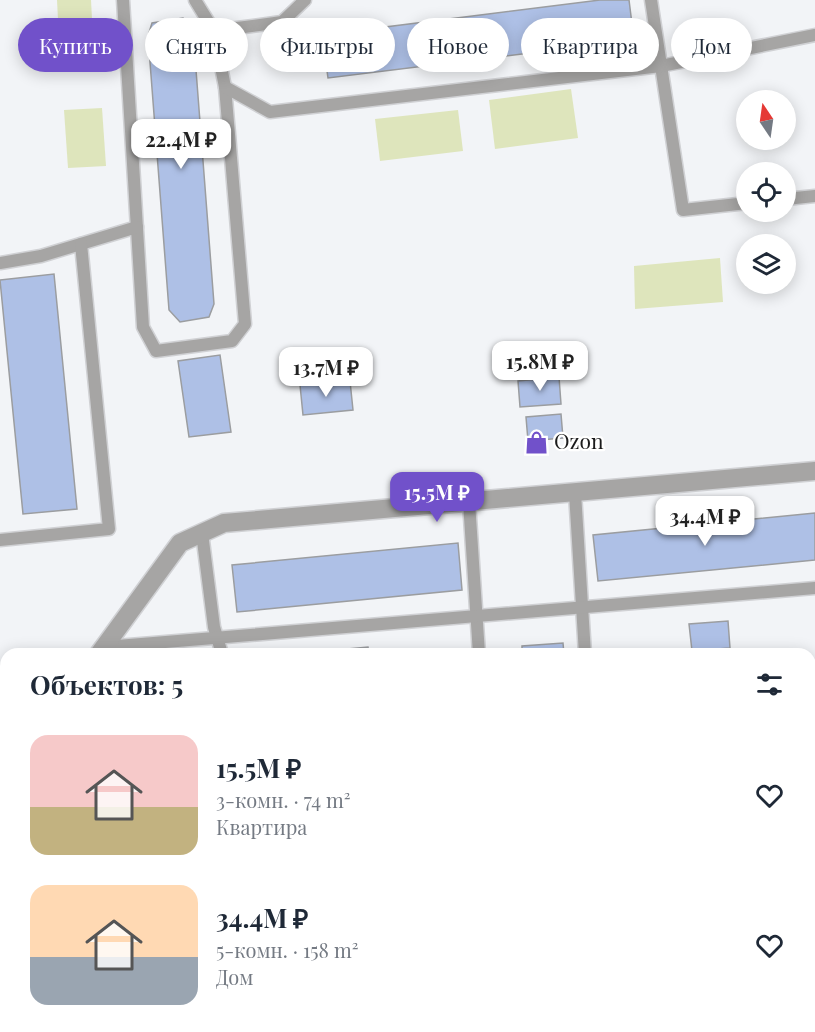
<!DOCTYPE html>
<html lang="ru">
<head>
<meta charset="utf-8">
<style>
	body { margin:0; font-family:"Playfair Display",serif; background:#f6f6f7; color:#1f2937; height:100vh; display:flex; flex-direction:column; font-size:22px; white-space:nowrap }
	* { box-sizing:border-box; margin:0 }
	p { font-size:20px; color:#747a83 }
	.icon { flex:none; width:33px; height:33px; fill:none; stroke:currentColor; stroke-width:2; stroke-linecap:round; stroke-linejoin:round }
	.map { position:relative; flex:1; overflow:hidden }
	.sheet { position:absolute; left:0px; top:648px; width:816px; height:384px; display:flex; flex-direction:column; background:#fff; border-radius:18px 18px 0 0; box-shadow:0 3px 15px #0003 }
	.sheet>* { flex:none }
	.top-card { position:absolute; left:18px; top:18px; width:780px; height:54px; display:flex; gap:12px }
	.needle { width:39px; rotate:347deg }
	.buttons { position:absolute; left:736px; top:90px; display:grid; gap:12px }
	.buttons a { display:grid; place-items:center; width:60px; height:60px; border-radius:50%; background:#fff; box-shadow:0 3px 15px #0003; font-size:30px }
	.price { position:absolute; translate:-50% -51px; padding:0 14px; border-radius:12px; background:#fff; color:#222; font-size:20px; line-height:39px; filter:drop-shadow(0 2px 3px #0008) }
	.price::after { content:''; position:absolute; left:50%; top:36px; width:18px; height:14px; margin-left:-9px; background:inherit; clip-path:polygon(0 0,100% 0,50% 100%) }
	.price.current { background:#7151ca; color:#fff }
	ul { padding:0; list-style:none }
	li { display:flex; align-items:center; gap:18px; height:150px; padding:0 30px }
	li span { display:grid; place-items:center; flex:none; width:168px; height:120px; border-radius:18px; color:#555 }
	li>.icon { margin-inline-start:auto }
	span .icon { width:72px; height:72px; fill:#fffc; stroke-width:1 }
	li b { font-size:26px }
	h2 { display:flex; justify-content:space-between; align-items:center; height:72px; padding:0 30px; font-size:26px }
	.chip { padding:0 21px; border-radius:27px; background:#fff; box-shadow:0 3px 15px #0003; font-size:21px; line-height:54px }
	.chip.current { background:#7151ca; color:#fff }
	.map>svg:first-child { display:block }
</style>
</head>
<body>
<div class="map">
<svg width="815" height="1032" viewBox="0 0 815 1032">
	<rect width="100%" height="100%" fill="#f2f4f7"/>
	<g fill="#dee5bc">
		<path d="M57,0H91L94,57L60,59Z"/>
		<path d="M571,89L578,138L495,149L489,100Z"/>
		<path d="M102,108L106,166L68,168L64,110Z"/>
		<path d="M458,110L463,151L380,161L375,119Z"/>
		<path d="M720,258L723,302L635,309L634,266Z"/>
		<path d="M815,735V1032H402L411,1026H810V738Z"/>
	</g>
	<g fill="#aec0e6" stroke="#9b9da0" stroke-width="1.5">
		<path d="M600,0H629L634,40L328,78L322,35Z"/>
		<path d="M183,18L193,31L214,304L209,317L180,322L169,310L148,36L152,23Z"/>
		<path d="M54,274L77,509L23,514L0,280Z"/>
		<path d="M220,355L231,432L189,437L178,361Z"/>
		<path d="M559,377L561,404L520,407L518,381Z"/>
		<path d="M350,381L353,410L303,415L300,385Z"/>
		<path d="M561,414L563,438L528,441L526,417Z"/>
		<path d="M815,513V560L598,581L593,535Z"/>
		<path d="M458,543L462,590L237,612L232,565Z"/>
		<path d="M728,621L730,648L692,651L689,624Z"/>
		<path d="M563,643L564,654H522V646Z"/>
		<path d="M368,647L369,654H337V650Z"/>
		<path d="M138,1026H219L220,1032H139Z"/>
	</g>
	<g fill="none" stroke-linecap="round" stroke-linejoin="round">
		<defs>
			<g id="lane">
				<path d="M123,0L143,327L156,351L232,341L245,324L225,87L214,31L195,0"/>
				<path d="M651,0L683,210L747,203"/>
				<path d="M214,31L282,22L305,0"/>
				<path d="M225,87L270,112L661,66L815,35"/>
				<path d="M786,199L815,196"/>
				<path d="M0,263L41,256L137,227"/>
				<path d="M575,493L585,654"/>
				<path d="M469,502L479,654"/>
				<path d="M202,533L214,627L222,654"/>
				<path d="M0,540L109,529L81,244"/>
				<path d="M105,650V647L815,588"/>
				<path d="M241,1026V1032"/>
			</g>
			<g id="street">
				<path d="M99,654L180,543L224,523L815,471"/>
				<path d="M0,1015H6"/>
			</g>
		</defs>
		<use href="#lane" stroke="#d0d1d4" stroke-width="15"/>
		<use href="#street" stroke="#d0d1d4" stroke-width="21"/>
		<use href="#lane" stroke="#a6a5a4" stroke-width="12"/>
		<use href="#street" stroke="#a6a5a4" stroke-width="18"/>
	</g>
	<defs>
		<symbol id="shop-bare" viewBox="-9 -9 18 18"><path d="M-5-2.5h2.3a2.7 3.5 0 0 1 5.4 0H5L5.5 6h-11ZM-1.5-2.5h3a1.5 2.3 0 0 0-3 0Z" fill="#7151ca" stroke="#fff" stroke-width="2.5" paint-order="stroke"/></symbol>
	</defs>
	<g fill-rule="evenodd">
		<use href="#shop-bare" x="520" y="426" width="33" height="33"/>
	</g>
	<g text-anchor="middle" stroke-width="4.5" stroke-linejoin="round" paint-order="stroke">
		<g font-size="21" fill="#1b1b1c" stroke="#fff" text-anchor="start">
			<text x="554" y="449">Ozon</text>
		</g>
	</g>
</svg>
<div class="buttons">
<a><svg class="needle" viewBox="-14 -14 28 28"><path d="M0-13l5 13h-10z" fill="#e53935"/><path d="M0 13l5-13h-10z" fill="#747a83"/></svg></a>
<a><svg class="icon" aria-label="locate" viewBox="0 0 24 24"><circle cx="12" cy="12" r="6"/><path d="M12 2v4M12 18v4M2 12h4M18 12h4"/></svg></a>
<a><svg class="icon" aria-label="layers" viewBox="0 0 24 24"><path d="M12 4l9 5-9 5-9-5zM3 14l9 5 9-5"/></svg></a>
</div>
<b class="price" style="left:181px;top:170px">22.4M ₽</b>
<b class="price" style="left:540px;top:392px">15.8M ₽</b>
<b class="price" style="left:326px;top:398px">13.7M ₽</b>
<b class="price current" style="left:437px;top:523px">15.5M ₽</b>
<b class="price" style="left:705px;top:547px">34.4M ₽</b>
<div class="top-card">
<a class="chip current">Купить</a>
<a class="chip">Снять</a>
<a class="chip">Фильтры</a>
<a class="chip">Новое</a>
<a class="chip">Квартира</a>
<a class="chip">Дом</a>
</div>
<section class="sheet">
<h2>Объектов: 5<svg class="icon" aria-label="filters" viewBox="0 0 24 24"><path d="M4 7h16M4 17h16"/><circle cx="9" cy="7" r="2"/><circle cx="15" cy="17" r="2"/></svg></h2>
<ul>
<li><span style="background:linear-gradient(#f6c9c9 60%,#c2b280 0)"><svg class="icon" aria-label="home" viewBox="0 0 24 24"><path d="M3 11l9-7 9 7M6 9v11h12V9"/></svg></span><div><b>15.5M ₽</b><p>3-комн. · 74 m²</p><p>Квартира</p></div><svg class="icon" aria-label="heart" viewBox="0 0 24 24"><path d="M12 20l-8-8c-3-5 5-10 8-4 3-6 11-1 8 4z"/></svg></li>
<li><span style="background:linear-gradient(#ffd9b3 60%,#9aa5b1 0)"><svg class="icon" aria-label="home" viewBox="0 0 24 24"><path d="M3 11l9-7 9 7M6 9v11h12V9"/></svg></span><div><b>34.4M ₽</b><p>5-комн. · 158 m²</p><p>Дом</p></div><svg class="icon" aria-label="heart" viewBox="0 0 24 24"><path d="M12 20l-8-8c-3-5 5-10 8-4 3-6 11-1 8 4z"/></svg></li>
</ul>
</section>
</div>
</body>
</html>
